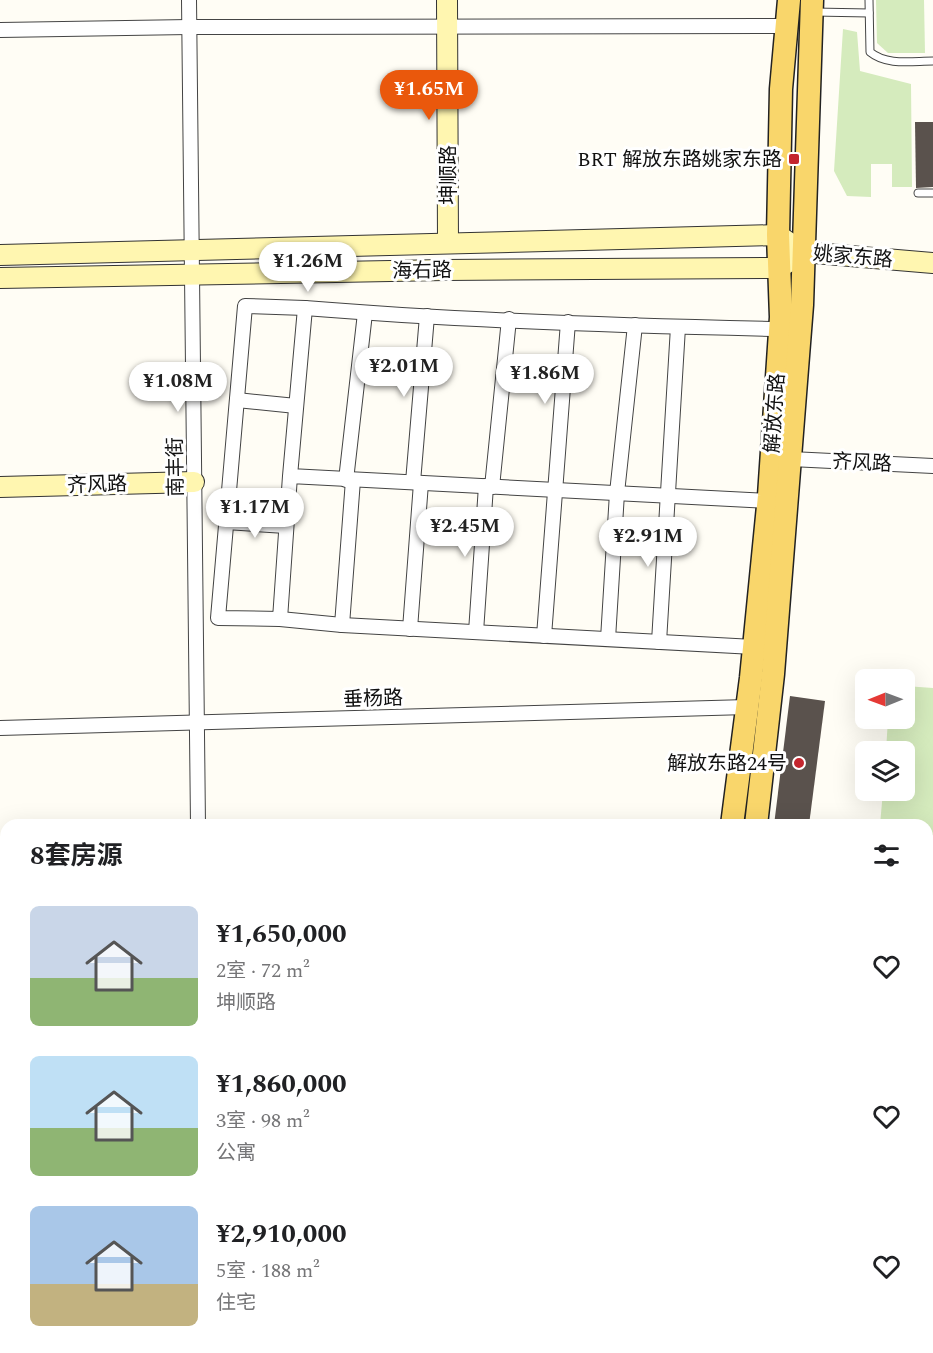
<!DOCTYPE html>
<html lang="zh">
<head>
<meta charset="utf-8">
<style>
	body { margin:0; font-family:Spectral,"Noto Sans SC",serif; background:#f6f6f6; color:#202124; height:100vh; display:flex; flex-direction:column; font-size:22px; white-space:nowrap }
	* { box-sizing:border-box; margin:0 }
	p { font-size:20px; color:#757577 }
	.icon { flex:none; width:33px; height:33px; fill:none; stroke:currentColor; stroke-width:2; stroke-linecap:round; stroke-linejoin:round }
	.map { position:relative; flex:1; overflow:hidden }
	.details { position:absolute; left:0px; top:819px; width:933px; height:534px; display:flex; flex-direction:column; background:#fff; border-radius:18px 18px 0 0; box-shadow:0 6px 24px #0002 }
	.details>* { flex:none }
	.needle { width:39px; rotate:269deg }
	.buttons { position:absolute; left:855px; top:669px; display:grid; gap:12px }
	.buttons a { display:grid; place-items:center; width:60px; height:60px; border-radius:9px; background:#fff; box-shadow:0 6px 24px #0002; font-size:30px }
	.price { position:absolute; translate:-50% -51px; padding:0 14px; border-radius:21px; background:#fff; color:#222; font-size:20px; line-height:39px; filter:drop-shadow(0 2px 3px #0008) }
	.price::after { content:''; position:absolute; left:50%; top:36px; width:18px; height:14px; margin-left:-9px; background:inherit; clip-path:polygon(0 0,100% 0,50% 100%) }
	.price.selected { background:#ea580c; color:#fff }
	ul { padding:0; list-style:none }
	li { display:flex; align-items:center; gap:18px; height:150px; padding:0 30px }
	li span { display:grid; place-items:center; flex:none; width:168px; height:120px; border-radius:9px; color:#555 }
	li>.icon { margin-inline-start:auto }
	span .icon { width:72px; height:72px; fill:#fffc; stroke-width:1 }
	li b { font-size:26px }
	h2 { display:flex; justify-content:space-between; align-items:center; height:72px; padding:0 30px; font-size:26px }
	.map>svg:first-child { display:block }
</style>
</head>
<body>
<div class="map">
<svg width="933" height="1353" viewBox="0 0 933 1353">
	<rect width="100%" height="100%" fill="#fffdf5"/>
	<path fill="#eee6ef" d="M273,1347H569V1353H279Z"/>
	<g fill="#d5ebbd">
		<path d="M876,0H924L925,53H888L877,43Z"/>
		<path d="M843,29L857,32L860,71L911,84L912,187H892V164H871V197L847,196L834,171Z"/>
		<path d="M905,686L933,688V835H927V825H880L883,791L904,790V752L886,751L888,719L904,718Z"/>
	</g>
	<g fill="#5a524d">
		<path d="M915,122H933V187L916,188Z"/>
		<path d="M790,696L825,701L809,825H774Z"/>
	</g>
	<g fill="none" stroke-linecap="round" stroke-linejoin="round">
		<defs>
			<g id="lane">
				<path d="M869,0L870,52C887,66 912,61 933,61"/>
				<path d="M814,12L869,13"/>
				<path d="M918,193H933"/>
				<path d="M71,1347L72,1353"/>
				<path d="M148,1353V1347"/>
			</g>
			<g id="street">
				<path d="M189,0L198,825"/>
				<path d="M0,30L189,27L787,26"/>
				<path d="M305,308C463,321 622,326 780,329"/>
				<path d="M237,400L296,406"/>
				<path d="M791,459L933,466"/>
				<path d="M290,476L280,619L218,618L245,306L305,308L290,476L768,501"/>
				<path d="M346,480L365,313"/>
				<path d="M413,482L427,316"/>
				<path d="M492,487L509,319"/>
				<path d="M226,522L286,526"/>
				<path d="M280,619L342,625L754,647"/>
				<path d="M342,625L353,480"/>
				<path d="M410,629L421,483"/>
				<path d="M476,632L486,486"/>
				<path d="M544,636L568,322"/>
				<path d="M608,639L617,493L635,325"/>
				<path d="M659,642L678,327"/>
				<path d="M0,728L747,707"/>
				<path d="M927,904H933"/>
				<path d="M927,1142H933"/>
				<path d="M927,1168H933"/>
				<path d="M0,1173L6,1174"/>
				<path d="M927,1178L929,1233"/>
				<path d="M0,1234H6"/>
				<path d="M185,1347L189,1353"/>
				<path d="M224,1347L230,1353"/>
			</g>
			<g id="secondary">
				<path d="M447,0L448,243"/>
				<path d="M0,255L778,235L803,252L933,263"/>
				<path d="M0,278L445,270L779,268L793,259"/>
				<path d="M0,487L194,482"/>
			</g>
			<g id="primary">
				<path d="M732,825L751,678L769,496L781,317L778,235L781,89L789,0"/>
				<path d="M756,825L773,674L802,305L812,0"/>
				<path d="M0,966H6"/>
				<path d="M0,989L6,990"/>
				<path d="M927,995H933"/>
				<path d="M927,1024H933"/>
				<path d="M679,1353L680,1347"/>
				<path d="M701,1353L702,1347"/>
			</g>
		</defs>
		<use href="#lane" stroke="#444" stroke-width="9"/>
		<use href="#street" stroke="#444" stroke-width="16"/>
		<use href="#secondary" stroke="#333" stroke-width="22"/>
		<use href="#primary" stroke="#222" stroke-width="25"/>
		<path stroke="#333" stroke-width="2" stroke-dasharray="6 3" stroke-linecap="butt" d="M293,1347V1353"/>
		<use href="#lane" stroke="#fff" stroke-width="7"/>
		<use href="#street" stroke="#fff" stroke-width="14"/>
		<use href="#secondary" stroke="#fff6b0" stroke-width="20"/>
		<use href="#primary" stroke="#f9d66b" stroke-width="22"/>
	</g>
	<g fill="#c4262e" stroke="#fff" stroke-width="2">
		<rect x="788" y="153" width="12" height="12" rx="3"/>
		<circle cx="799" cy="763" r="6"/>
	</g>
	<g text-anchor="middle" stroke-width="6" stroke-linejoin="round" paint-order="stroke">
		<g font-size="20" fill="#111" stroke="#fff" text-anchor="end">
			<text x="782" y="166">BRT 解放东路姚家东路</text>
			<text x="787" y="770">解放东路24号</text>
		</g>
		<g font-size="20" fill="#111" stroke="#fff">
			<text transform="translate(448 175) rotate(-90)" y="7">坤顺路</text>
			<text transform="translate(853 256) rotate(5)" y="7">姚家东路</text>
			<text transform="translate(422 270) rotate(-1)" y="7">海右路</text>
			<text transform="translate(774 413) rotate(-86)" y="7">解放东路</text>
			<text transform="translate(862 462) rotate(3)" y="7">齐风路</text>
			<text transform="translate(175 467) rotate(-91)" y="7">南丰街</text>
			<text transform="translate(97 484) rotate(-2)" y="7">齐风路</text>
			<text transform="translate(373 698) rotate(-2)" y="7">垂杨路</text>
		</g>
	</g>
</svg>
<div class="buttons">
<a><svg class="needle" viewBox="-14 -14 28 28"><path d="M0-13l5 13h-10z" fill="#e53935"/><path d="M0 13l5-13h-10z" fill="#757577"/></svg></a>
<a><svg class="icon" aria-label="layers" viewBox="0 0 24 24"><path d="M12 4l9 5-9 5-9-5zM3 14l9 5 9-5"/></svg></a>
</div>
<b class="price selected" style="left:429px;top:121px">¥1.65M</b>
<b class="price" style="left:308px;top:293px">¥1.26M</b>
<b class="price" style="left:404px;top:398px">¥2.01M</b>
<b class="price" style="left:545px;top:405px">¥1.86M</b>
<b class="price" style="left:178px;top:413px">¥1.08M</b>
<b class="price" style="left:255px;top:539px">¥1.17M</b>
<b class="price" style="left:465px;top:558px">¥2.45M</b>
<b class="price" style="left:648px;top:568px">¥2.91M</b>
<section class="details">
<h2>8套房源<svg class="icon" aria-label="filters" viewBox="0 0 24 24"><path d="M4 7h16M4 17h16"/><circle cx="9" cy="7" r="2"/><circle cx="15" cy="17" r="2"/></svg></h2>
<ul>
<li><span style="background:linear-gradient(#c9d6e8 60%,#8fb573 0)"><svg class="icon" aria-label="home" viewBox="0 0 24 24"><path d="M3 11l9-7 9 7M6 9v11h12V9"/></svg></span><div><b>¥1,650,000</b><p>2室 · 72 m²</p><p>坤顺路</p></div><svg class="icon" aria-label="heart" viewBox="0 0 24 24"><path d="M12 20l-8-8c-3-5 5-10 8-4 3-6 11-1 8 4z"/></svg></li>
<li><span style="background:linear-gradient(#bfe0f5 60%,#8fb573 0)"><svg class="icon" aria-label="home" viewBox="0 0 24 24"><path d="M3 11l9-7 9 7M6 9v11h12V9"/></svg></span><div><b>¥1,860,000</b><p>3室 · 98 m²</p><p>公寓</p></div><svg class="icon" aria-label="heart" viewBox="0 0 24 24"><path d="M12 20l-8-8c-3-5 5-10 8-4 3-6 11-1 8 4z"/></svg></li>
<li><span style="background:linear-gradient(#a9c7e8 65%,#c2b280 0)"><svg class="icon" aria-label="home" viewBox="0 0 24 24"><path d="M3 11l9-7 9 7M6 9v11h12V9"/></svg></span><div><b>¥2,910,000</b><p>5室 · 188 m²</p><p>住宅</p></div><svg class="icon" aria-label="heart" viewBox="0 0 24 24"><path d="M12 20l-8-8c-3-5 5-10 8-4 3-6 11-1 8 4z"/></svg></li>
</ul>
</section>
</div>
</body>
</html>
